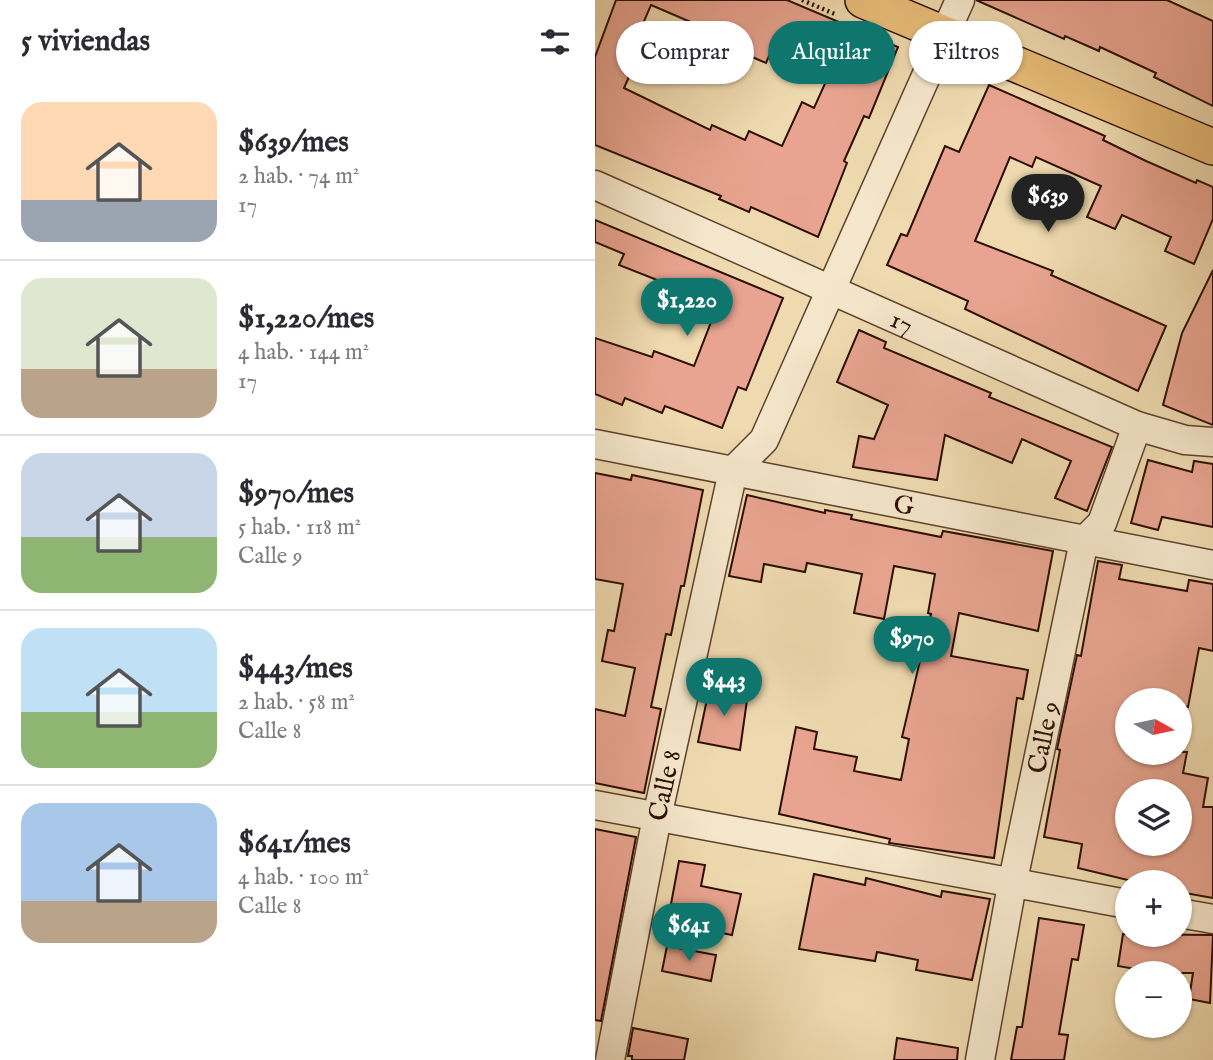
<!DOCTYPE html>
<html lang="es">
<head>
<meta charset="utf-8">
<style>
	body { margin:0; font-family:"IM FELL English",serif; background:#f2f2f3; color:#2b2b33; height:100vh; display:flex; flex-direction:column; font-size:26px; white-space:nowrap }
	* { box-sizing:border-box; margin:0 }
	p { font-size:23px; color:#7c7c81 }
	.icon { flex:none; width:38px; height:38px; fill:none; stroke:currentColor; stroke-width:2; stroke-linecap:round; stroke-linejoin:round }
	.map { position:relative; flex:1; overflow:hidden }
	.panel { display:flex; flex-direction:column; background:#fff; width:595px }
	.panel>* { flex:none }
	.banner { position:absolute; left:21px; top:21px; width:492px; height:63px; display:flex; gap:14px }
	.needle { width:46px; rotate:99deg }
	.tools { position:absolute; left:520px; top:688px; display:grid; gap:14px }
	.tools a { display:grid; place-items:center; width:77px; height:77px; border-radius:50%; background:#fff; box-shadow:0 2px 5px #0004; font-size:35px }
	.price { position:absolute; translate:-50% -60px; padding:0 16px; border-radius:24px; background:#0f766e; color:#fff; font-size:23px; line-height:46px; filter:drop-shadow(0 2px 4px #0008) }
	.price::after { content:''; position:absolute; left:50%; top:42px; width:21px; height:16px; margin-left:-10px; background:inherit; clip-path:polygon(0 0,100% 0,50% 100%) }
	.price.on { background:#222; color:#fff }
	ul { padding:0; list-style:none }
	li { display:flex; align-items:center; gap:21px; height:175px; padding:0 21px }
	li+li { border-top:2px solid #e1e1e2 }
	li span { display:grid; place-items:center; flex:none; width:196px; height:140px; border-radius:21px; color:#555 }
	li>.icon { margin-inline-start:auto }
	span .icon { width:84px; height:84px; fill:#fffc; stroke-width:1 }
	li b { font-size:30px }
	h2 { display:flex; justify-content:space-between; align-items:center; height:84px; padding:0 21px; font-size:30px }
	.tag { padding:0 24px; border-radius:32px; background:#fff; box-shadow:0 2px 5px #0004; font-size:24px; line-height:63px }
	.tag.on { background:#0f766e; color:#fff }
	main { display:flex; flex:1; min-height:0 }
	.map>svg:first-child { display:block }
</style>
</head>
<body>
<main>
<section class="panel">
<h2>5 viviendas<svg class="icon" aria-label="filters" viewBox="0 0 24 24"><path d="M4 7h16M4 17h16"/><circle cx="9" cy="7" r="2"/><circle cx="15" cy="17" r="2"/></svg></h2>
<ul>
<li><span style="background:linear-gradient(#ffd9b3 70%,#9aa5b1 0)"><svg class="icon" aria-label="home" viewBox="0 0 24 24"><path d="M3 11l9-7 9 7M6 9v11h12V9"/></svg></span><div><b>$639/mes</b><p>2 hab. · 74 m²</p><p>17</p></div></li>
<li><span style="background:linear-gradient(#dfe7d0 65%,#b9a48a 0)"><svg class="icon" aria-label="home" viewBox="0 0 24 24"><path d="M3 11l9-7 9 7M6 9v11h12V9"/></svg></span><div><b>$1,220/mes</b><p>4 hab. · 144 m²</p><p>17</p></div></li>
<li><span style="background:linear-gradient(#c9d6e8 60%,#8fb573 0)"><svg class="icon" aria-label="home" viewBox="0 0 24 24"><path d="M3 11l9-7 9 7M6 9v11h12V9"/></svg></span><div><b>$970/mes</b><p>5 hab. · 118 m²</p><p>Calle 9</p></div></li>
<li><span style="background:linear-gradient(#bfe0f5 60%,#8fb573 0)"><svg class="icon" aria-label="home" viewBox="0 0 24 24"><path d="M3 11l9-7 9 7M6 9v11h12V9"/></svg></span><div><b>$443/mes</b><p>2 hab. · 58 m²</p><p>Calle 8</p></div></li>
<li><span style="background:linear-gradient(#a9c7e8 70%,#b9a48a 0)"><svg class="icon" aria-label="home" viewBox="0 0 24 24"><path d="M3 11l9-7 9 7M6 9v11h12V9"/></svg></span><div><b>$641/mes</b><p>4 hab. · 100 m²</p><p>Calle 8</p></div></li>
</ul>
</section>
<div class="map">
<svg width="618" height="1060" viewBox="0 0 618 1060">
	<rect width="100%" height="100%" fill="#efdaaf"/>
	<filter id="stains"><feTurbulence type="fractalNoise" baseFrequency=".00286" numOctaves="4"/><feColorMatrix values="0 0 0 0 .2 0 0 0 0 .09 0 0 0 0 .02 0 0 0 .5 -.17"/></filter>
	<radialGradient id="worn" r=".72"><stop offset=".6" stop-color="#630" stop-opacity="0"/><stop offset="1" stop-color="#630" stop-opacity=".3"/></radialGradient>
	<g fill="#e8a490" stroke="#2c0d01" stroke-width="2" fill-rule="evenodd">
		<path d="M21,0H192L303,47L274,118L269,116L249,161L252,163L223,237L156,207L154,212L124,199L126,196L0,145V57ZM56,5L105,26L92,55L124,69L134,47L171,63L185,31L242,57L219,108L207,102L187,146L154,131L150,140L117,125L115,130L29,88L38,68L30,65Z"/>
		<path d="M381,0H572L618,21V106L559,77L561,73L505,47L504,51L470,36L469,39Z"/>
		<path d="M394,85L510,136L508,140L551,161L601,183L602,180L618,187V219L599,264L570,251L576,237L527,215L520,229L492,217L506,186L441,157L437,167L415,157L380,241L458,271L456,275L571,326L543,391L370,309L373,301L292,265L306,234L312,236L350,146L364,152Z"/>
		<path d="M0,220L188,298L151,390L143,387L127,428L70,406L67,413L30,398L27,405L0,394V338L57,357L59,351L99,366L123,304L24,265L29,254L0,242Z"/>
		<path d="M618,270V425L568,405L587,333Z"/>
		<path d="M264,330L291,342L289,348L396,393L394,397L517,447L492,511L460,498L476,461L427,439L417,463L350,435L342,480L258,467L264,436L279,439L293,405L242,382Z"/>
		<path d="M553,460L597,472L599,461L618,464V527L567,517L563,530L536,523Z"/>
		<path d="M0,473L36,480L37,475L108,490L89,586H86L76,635L71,634L56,707L66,709L49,793L0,783V709L30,716L40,668L7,661L13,630L19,631L28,584L0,579Z"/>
		<path d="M152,495L230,513V510L257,515L256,519L346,537L348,531L458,551L443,631L364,613L356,656L433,670L428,699L422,698L399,858L294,843L295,839L184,814L201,727L222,732L219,749L262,757L259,771L306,780L314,739L307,737L336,614L333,613L340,574L299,566L289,619L259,613L267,574L212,563L210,572L169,564L166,582L134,576Z"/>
		<path d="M503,561L527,565L524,579L592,591L594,580L618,584V651L604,648L593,707L584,705V700H532V752H592L588,773L613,778L608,807H618V898L584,892V882H541L483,868L487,844L449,837L465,750L462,749L482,655L486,656ZM532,791H584V844H532Z"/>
		<path d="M115,685L153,693L145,750L103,742Z"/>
		<path d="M0,829L41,837L6,1021L0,1020Z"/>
		<path d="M84,861L110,865L106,886L146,894L137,935L117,931L121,913L76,904Z"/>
		<path d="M219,874L270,885L271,878L346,897L347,891L395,899L377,980L321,970L323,960L282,952L280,961L204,949Z"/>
		<path d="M444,918L489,925L483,960L477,959L464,1034L473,1035L469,1060H416L422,1027H427Z"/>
		<path d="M528,934L618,935L615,1003L594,999L598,973H563L523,966Z"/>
		<path d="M72,946L121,955L116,981L67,971Z"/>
		<path d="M38,1028L93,1039L89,1060H37V1056H33Z"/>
		<path d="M302,1038L363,1048L362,1060H299Z"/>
	</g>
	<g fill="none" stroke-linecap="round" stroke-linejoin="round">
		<defs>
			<g id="minor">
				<path id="s1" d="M0,185L542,426L590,440L618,442"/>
				<path id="s2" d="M0,444L618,565"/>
				<path d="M138,471L169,440L365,0"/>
				<path d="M0,805L532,904"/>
				<path d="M584,913L618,919"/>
				<path id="s3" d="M15,1060L62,817L138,471"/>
				<path id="s4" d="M385,1060L417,885L489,541L507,523L542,426"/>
			</g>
			<path id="major" d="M268,0L618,147"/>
		</defs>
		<use href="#minor" stroke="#5d402c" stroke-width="31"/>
		<use href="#major" stroke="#2c0d01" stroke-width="38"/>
		<path stroke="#2c0d01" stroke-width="4.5" stroke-dasharray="2 3.5" stroke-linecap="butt" d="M207,0L242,15"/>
		<use href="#minor" stroke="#f5e7cb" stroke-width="28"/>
		<use href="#major" stroke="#e8bd78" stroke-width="35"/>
	</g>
	<g text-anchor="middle" stroke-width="6" stroke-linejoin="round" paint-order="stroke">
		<g font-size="26" fill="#2c0d01" stroke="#f5e7cb">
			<text dy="9" stroke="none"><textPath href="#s1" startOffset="336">17</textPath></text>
			<text dy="9" stroke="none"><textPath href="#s2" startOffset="315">G</textPath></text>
			<text dy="9" stroke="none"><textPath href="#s4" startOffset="329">Calle 9</textPath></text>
			<text dy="9" stroke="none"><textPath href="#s3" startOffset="280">Calle 8</textPath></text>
		</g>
	</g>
	<rect width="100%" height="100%" filter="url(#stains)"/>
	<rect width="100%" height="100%" fill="url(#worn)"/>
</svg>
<div class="tools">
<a><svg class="needle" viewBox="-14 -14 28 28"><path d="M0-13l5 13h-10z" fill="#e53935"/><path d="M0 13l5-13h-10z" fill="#7c7c81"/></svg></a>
<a><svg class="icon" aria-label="layers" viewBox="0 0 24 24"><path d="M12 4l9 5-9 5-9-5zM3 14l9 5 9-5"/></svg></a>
<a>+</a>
<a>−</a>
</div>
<b class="price on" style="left:453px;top:234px">$639</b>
<b class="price" style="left:92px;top:338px">$1,220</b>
<b class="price" style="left:317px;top:676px">$970</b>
<b class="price" style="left:129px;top:718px">$443</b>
<b class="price" style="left:94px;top:963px">$641</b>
<div class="banner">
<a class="tag">Comprar</a>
<a class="tag on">Alquilar</a>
<a class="tag">Filtros</a>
</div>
</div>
</main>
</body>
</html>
